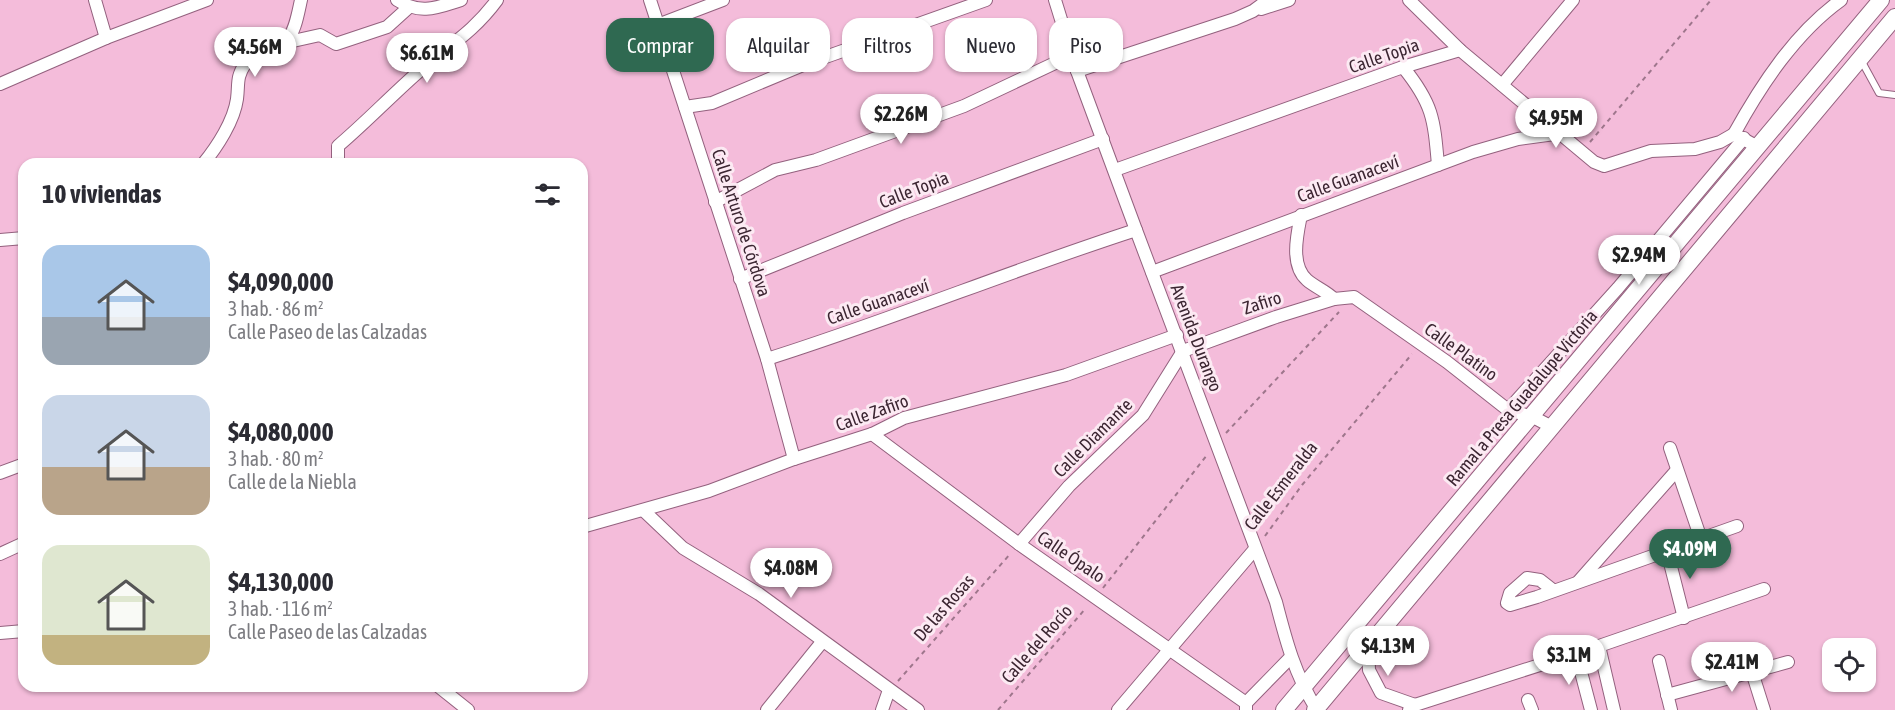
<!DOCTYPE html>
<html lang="es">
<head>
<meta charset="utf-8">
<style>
	body { margin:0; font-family:"Asap Condensed",sans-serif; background:#f7f7f7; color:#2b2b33; height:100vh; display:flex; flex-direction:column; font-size:22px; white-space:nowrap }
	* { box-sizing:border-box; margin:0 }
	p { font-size:20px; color:#7c7c81 }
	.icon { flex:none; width:33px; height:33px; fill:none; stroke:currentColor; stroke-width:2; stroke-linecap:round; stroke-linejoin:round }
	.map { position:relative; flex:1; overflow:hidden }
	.drawer { position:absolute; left:18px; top:158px; width:570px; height:534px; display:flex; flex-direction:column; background:#fff; border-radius:18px; box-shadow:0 2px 4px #0004 }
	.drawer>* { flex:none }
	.top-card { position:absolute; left:606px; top:18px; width:570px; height:54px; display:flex; gap:12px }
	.fabs { position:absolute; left:1822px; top:638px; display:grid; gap:12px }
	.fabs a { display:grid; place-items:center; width:54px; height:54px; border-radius:12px; background:#fff; box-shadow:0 2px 4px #0004; font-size:30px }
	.price { position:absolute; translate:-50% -51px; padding:0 14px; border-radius:21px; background:#fff; color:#222; font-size:20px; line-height:39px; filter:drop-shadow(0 2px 3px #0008) }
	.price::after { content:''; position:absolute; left:50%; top:36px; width:18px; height:14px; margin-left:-9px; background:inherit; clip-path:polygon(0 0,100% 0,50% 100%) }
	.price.current { background:#2f6951; color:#fff }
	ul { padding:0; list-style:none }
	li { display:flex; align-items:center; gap:18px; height:150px; padding:0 24px }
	li span { display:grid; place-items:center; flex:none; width:168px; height:120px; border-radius:18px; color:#555 }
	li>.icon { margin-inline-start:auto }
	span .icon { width:72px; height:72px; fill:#fffc; stroke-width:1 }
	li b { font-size:26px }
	h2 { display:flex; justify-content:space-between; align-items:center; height:72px; padding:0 24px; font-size:26px }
	.chip { padding:0 21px; border-radius:18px; background:#fff; box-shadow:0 2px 4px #0004; font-size:21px; line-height:54px }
	.chip.current { background:#2f6951; color:#fff }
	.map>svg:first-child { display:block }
</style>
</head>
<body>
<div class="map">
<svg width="1895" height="710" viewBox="0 0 1895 710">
	<rect width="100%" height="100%" fill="#f4bcda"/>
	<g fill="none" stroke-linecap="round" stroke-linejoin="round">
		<defs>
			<path id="lane" d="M1861,60L1879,93L1895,95"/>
			<g id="street">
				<path d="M95,0L106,38"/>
				<path d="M397,0C420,15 436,8 461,0"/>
				<path d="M650,0L767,359L794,459"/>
				<path d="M1055,0L1077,71L1136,230L1276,602C1286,641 1295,675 1317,710"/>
				<path d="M1409,0L1460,50L1594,162L1604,166L1651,151L1695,149L1720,142L1734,134L1756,146"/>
				<path d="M1261,9L1289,0"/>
				<path d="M660,24L723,0"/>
				<path d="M284,43L320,35L336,44L387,27L408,8"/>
				<path d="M1403,67C1433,104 1434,119 1438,165"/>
				<path d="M1077,71L1235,19L1253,11L1268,0"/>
				<path d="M0,84L106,38L207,0"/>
				<path d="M1502,85L1573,0"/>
				<path d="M685,107L712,103L803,65L986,0"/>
				<path d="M1734,134C1761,85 1795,33 1841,0"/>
				<path d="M203,164C217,147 234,121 237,99C239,83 236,78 245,64C255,49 272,53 285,42C295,34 298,13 301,0"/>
				<path d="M338,164V146C365,123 389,98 416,74C446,47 472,34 497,0"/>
				<path d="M1115,170L1403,67L1460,50"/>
				<path d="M715,202L775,170L816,160L964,106L1072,55"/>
				<path d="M1301,215C1297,235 1290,265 1307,280C1315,287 1326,291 1334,299"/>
				<path d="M0,240L24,238"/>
				<path d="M1152,272L1473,152L1518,139L1562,133"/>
				<path d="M740,279L903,213L1103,139"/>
				<path d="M767,359C891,320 1012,270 1136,230"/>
				<path d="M1508,410L1618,288L1744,138"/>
				<path d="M872,434L1019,544L1246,703V710"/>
				<path d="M1670,448L1701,539"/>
				<path d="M0,473L24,464"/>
				<path d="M644,511L683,548L759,594L918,710"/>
				<path d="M582,527L709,491L794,459L872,434L904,418L1066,375L1177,335"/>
				<path d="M1019,544L1069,486L1143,415L1183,351L1276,317L1334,299L1354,297L1447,362L1508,410L1533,417L1552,427"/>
				<path d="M1667,551L1684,618"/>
				<path d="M0,554L24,543"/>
				<path d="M1579,581L1677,470"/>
				<path d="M1554,591L1540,580L1527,578L1510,593L1507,603L1510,605L1537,597L1737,526"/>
				<path d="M0,633L24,631"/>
				<path d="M1368,645L1369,670L1381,693L1415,705"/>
				<path d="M1599,646L1614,710"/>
				<path d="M1576,653L1591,710"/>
				<path d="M1659,661L1671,710"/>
				<path d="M1752,672L1764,710"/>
				<path d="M438,686L468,710"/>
				<path d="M1667,695L1788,662"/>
				<path d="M1528,700L1532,710"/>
				<path d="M1246,703L1290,658"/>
				<path d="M767,710L822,642"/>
				<path d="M882,710L889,690"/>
				<path d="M1118,710L1255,549"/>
				<path d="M1409,710L1415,705L1599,646L1764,589"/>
			</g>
			<g id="secondary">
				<path d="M1284,710L1881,0"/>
				<path d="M1315,710L1895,17"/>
			</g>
		</defs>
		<use href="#lane" stroke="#93617e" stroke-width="8"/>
		<use href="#street" stroke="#93617e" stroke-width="14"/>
		<use href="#secondary" stroke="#93617e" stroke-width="18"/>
		<g stroke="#9e768c" stroke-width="2" stroke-dasharray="4.5 4.5" stroke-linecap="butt">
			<path d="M1590,142L1711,0"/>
			<path d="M1226,433L1339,312"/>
			<path d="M1265,536L1302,485L1412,354"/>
			<path d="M1103,588L1207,455"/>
			<path d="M898,681L1011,553"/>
			<path d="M998,710L1086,608"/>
		</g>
		<use href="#lane" stroke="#fff" stroke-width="6"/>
		<use href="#street" stroke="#fff" stroke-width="12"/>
		<use href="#secondary" stroke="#fff" stroke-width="16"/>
	</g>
	<g text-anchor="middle" stroke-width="6" stroke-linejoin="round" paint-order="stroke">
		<g font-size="18" fill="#3c2632" stroke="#fceaf3">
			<text transform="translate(1384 56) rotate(-19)" y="6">Calle Topia</text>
			<text transform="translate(1348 179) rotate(-20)" y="6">Calle Guanaceví</text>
			<text transform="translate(914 190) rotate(-21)" y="6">Calle Topia</text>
			<text transform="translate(741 223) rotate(72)" y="6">Calle Arturo de Córdova</text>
			<text transform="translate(878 302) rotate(-19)" y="6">Calle Guanaceví</text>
			<text transform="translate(1262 303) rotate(-18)" y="6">Zafiro</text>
			<text transform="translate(1196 338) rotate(69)" y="6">Avenida Durango</text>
			<text transform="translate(1461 352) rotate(36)" y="6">Calle Platino</text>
			<text transform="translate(1522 398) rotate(-50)" y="6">Ramal a Presa Guadalupe Victoria</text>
			<text transform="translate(872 413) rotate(-20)" y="6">Calle Zafiro</text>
			<text transform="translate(1093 438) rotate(-45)" y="6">Calle Diamante</text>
			<text transform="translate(1281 486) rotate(-52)" y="6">Calle Esmeralda</text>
			<text transform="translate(1071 557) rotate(34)" y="6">Calle Ópalo</text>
			<text transform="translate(944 608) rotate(-49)" y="6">De las Rosas</text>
			<text transform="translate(1037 644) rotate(-49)" y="6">Calle del Rocío</text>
		</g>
	</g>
</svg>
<div class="fabs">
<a><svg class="icon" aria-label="locate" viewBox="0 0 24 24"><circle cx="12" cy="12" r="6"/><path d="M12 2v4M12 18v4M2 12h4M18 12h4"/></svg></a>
</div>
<b class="price" style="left:255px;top:78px">$4.56M</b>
<b class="price" style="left:427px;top:84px">$6.61M</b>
<b class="price" style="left:901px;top:145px">$2.26M</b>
<b class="price" style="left:1556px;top:149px">$4.95M</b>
<b class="price" style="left:1639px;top:286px">$2.94M</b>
<b class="price current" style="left:1690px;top:580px">$4.09M</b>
<b class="price" style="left:791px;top:599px">$4.08M</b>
<b class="price" style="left:1388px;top:677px">$4.13M</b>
<b class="price" style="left:1569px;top:686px">$3.1M</b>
<b class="price" style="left:1732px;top:693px">$2.41M</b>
<div class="top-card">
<a class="chip current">Comprar</a>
<a class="chip">Alquilar</a>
<a class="chip">Filtros</a>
<a class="chip">Nuevo</a>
<a class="chip">Piso</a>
</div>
<section class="drawer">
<h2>10 viviendas<svg class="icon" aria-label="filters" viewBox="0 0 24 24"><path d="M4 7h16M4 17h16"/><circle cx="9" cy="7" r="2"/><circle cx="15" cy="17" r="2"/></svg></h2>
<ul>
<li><span style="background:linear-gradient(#a9c7e8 60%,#9aa5b1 0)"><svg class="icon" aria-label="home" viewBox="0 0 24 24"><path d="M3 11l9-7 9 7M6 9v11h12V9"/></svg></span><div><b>$4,090,000</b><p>3 hab. · 86 m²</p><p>Calle Paseo de las Calzadas</p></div></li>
<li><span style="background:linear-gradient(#c9d6e8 60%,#b9a48a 0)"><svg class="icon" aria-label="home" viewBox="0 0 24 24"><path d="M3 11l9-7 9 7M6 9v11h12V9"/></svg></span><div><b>$4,080,000</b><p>3 hab. · 80 m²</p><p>Calle de la Niebla</p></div></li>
<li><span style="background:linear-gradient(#dfe7d0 75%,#c2b280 0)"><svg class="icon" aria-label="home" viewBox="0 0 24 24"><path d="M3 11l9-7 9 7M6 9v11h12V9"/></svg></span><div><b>$4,130,000</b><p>3 hab. · 116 m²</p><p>Calle Paseo de las Calzadas</p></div></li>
</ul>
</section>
</div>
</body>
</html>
